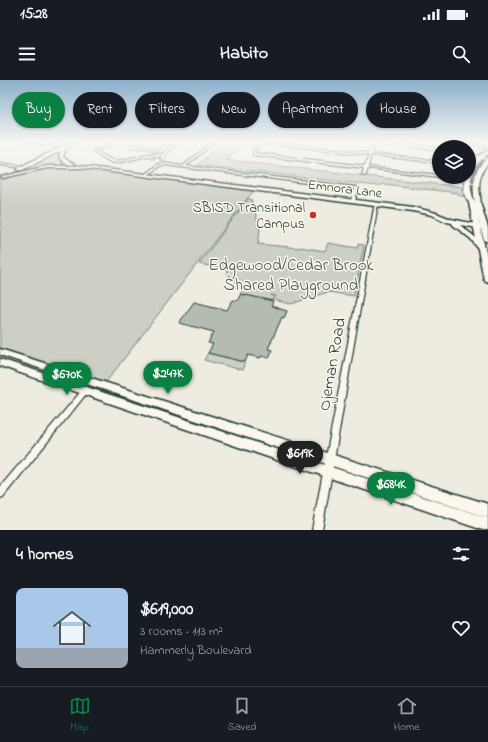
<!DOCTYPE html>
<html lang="en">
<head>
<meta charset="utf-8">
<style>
	body { margin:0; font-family:"Indie Flower",sans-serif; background:#20242c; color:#f1f3f6; height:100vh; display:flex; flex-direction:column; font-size:15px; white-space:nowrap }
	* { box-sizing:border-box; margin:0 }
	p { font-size:13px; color:#9ea1a6 }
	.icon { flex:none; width:22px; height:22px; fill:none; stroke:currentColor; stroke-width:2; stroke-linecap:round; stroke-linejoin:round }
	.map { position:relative; height:450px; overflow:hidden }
	.side { display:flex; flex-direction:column; background:#171b24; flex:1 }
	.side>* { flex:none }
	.top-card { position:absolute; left:12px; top:12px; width:464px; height:36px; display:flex; gap:8px }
	.buttons { position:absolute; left:432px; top:60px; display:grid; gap:8px }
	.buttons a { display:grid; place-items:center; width:44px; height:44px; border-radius:50%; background:#171b24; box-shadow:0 1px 3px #0004; font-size:20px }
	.price { position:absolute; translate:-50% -34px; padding:0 9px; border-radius:14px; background:#0b8043; color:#fff; font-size:13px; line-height:26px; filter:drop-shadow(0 1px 2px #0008) }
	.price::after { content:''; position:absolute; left:50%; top:24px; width:12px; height:9px; margin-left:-6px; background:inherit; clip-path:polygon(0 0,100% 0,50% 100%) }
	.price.on { background:#222; color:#fff }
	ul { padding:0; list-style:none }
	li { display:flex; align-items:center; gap:12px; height:100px; padding:0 16px }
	li span { display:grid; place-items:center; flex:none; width:112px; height:80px; border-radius:8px; color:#555 }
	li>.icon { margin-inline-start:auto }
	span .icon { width:48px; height:48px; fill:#fffc; stroke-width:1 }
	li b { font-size:17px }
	h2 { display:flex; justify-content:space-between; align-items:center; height:48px; padding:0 16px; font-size:17px }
	.chip { padding:0 14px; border-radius:18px; background:#171b24; box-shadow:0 1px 3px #0004; font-size:14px; line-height:36px }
	.chip.on { background:#0b8043; color:#fff }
	.status { display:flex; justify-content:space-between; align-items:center; height:28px; padding:0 20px; background:#171b24; direction:ltr }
	.status svg { height:11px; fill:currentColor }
	header { display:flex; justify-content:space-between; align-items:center; height:52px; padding:0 16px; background:#171b24; font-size:18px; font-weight:700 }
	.dock { display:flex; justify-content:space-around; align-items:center; height:56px; border-top:1px solid #363941; background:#171b24; font-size:11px; color:#9ea1a6 }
	.dock a { display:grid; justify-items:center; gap:2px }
	.dock .on { color:#0b8043 }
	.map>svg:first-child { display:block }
</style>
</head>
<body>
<div class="status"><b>15:28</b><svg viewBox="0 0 49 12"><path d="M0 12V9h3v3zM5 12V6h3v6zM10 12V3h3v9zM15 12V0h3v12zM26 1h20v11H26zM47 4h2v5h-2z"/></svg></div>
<header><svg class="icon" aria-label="menu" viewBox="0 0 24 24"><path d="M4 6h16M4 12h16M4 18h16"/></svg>Habito<svg class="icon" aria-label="search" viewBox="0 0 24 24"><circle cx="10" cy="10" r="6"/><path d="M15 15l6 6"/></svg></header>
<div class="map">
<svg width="488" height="450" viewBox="0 0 488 450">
	<rect width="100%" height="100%" fill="#eeece1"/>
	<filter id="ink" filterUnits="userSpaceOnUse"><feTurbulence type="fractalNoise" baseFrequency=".025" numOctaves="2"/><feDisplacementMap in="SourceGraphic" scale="8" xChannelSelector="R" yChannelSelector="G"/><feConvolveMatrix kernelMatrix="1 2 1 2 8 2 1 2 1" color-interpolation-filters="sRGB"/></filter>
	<g filter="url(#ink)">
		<g fill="#cbcfc4" stroke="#75867c">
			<path d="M224,62H244L226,80L463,107L466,116H459L458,113L383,104L378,106L197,85Z"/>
			<path d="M59,71H61L60,77L61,80L70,84L15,92Z"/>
			<path d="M72,87L254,110L106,302L0,268V100C22,89 48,87 72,87Z"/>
			<path d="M248,119H251L260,150L258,164L299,168L300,167L325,171L328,163L357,168L358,164L364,165L354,216L328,212L291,224L274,220L276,216L271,215L274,216L272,221L240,214L243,210L232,206L226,189L199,184Z"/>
			<path d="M208,273L245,282L242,290L204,280Z"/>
		</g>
		<path fill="#9fa89f" stroke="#6c7d74" d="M126,62H137L154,67L161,66L164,67L158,71L155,79H150L152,74L150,70L129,68L144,66L135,64L125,65Z"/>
		<path fill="#b4bbb0" stroke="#1f3d34" d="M241,214L273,221L271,226L287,231L284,238L282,237L268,269L272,270L269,278L261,276L260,278L248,275L245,282L208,273L213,264L208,263L214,252L179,243L194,222L227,230L233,220L237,221Z"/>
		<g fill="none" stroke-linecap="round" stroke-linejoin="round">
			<defs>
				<g id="street">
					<path d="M104,62H107L112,65L96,71L112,80L117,81L148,74H163C167,69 172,62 179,62L169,70L163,80L160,79L162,76H148L117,83L110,82L93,71L109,65Z"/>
					<path d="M212,62H215L186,86L356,107L358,108L355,121L353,122L351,121L354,109L163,85L159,86L147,96L144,95L158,84L163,83L183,86Z"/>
					<path d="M260,62H269L369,73L373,62H384L439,68V70L375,63L372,74L439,81V83L371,75L368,87L439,95V97L368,88L366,95L364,96L362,95L364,88L253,75V71L261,63ZM263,63L369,75L365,86L255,73V71Z"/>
					<path d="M463,62H468L488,66V68Z"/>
					<path d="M469,74L488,78V80L469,76Z"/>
					<path d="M0,83L23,86L25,87L23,88L0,85Z"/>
					<path d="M444,97H451L478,103L476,104Z"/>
					<path d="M375,123L378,124L322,450H312Z"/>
					<path d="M85,308L87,309L88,311L87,313L3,417L0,418V407L83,309Z"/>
				</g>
				<g id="secondary">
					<path d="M25,62H38L64,66L72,62H77L66,68L63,77L68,81L74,84L72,85L64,83L59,77L61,71L22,90H18V88L61,67Z"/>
					<path d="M47,86H81L413,127L436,133L451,139L486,146V148L484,149L460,145L475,157L485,170L484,171H480L471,159L453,145L452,143L447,142L432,135L413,131L81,88H47L3,98L1,97Z"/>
					<path d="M0,269L488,424V438L0,275Z"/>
					<path d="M0,279L488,438V450H483L0,286Z"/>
				</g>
				<path id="primary" d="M488,71V74C471,87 466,103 475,122C472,107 473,88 488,78V83L483,90L480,98L479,107L481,125L488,148V162L484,160L478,138L488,181V202L484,200L469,123L464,112L465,97H469C469,85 477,75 488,71Z"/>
			</defs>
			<use href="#street" stroke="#1f3d34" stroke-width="2.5"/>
			<use href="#secondary" stroke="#1f3d34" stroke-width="3"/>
			<use href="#primary" stroke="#1f3d34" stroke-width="3"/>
			<use href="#street" fill="#fbf7ec" fill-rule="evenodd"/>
			<use href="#secondary" fill="#fbf7ec" fill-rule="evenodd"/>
			<use href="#primary" fill="#fbf7ec" fill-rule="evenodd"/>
		</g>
	</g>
	<linearGradient id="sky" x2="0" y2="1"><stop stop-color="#8bafcb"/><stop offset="0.5" stop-color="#f7f6f2"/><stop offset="1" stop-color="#f7f6f2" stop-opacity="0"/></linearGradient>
	<rect width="488" height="125" fill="url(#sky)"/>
	<circle fill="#c8321e" stroke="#fbf7ec" stroke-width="1.5" cx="313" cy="135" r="4"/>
	<g text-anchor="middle" stroke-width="3" stroke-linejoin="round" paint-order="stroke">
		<g font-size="14" fill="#1f3d34" stroke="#fbf7ec">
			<text transform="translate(345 108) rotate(7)" y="5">Emnora Lane</text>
		</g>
		<g font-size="14" fill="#1f3d34" stroke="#fbf7ec" text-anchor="end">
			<text x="305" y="132">SBISD Transitional<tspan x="305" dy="16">Campus</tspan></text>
		</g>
		<g font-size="17" fill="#415a51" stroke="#fbf7ec">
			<text x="291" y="190">Edgewood/Cedar Brook<tspan x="291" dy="20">Shared Playground</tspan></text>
		</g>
		<g font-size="17" fill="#1f3d34" stroke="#fbf7ec">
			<text transform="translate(331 284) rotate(-80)" y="6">Ojeman Road</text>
		</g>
	</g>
</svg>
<div class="buttons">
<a><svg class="icon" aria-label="layers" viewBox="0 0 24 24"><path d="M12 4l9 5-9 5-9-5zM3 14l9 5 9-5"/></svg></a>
</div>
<b class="price" style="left:168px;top:315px">$247K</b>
<b class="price" style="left:67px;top:316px">$670K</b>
<b class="price on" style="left:300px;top:395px">$619K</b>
<b class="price" style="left:391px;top:426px">$684K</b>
<div class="top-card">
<a class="chip on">Buy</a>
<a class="chip">Rent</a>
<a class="chip">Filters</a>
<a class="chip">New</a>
<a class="chip">Apartment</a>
<a class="chip">House</a>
</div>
</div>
<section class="side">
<h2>4 homes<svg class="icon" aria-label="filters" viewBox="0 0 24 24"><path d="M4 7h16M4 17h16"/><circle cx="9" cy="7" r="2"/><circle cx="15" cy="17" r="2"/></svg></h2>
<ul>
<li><span style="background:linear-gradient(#a9c7e8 75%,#9aa5b1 0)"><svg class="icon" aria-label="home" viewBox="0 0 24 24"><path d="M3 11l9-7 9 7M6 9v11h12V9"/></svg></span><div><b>$619,000</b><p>3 rooms · 113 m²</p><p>Hammerly Boulevard</p></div><svg class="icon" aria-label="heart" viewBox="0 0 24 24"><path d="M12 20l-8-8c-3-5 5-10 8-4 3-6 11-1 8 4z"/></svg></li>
</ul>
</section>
<nav class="dock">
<a class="on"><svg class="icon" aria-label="map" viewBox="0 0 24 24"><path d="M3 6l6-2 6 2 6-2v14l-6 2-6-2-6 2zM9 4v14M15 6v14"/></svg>Map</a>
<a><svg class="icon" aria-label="saved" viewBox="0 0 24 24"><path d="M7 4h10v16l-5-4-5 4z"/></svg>Saved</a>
<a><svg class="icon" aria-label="home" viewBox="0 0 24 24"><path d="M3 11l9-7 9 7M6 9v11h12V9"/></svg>Home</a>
</nav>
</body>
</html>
